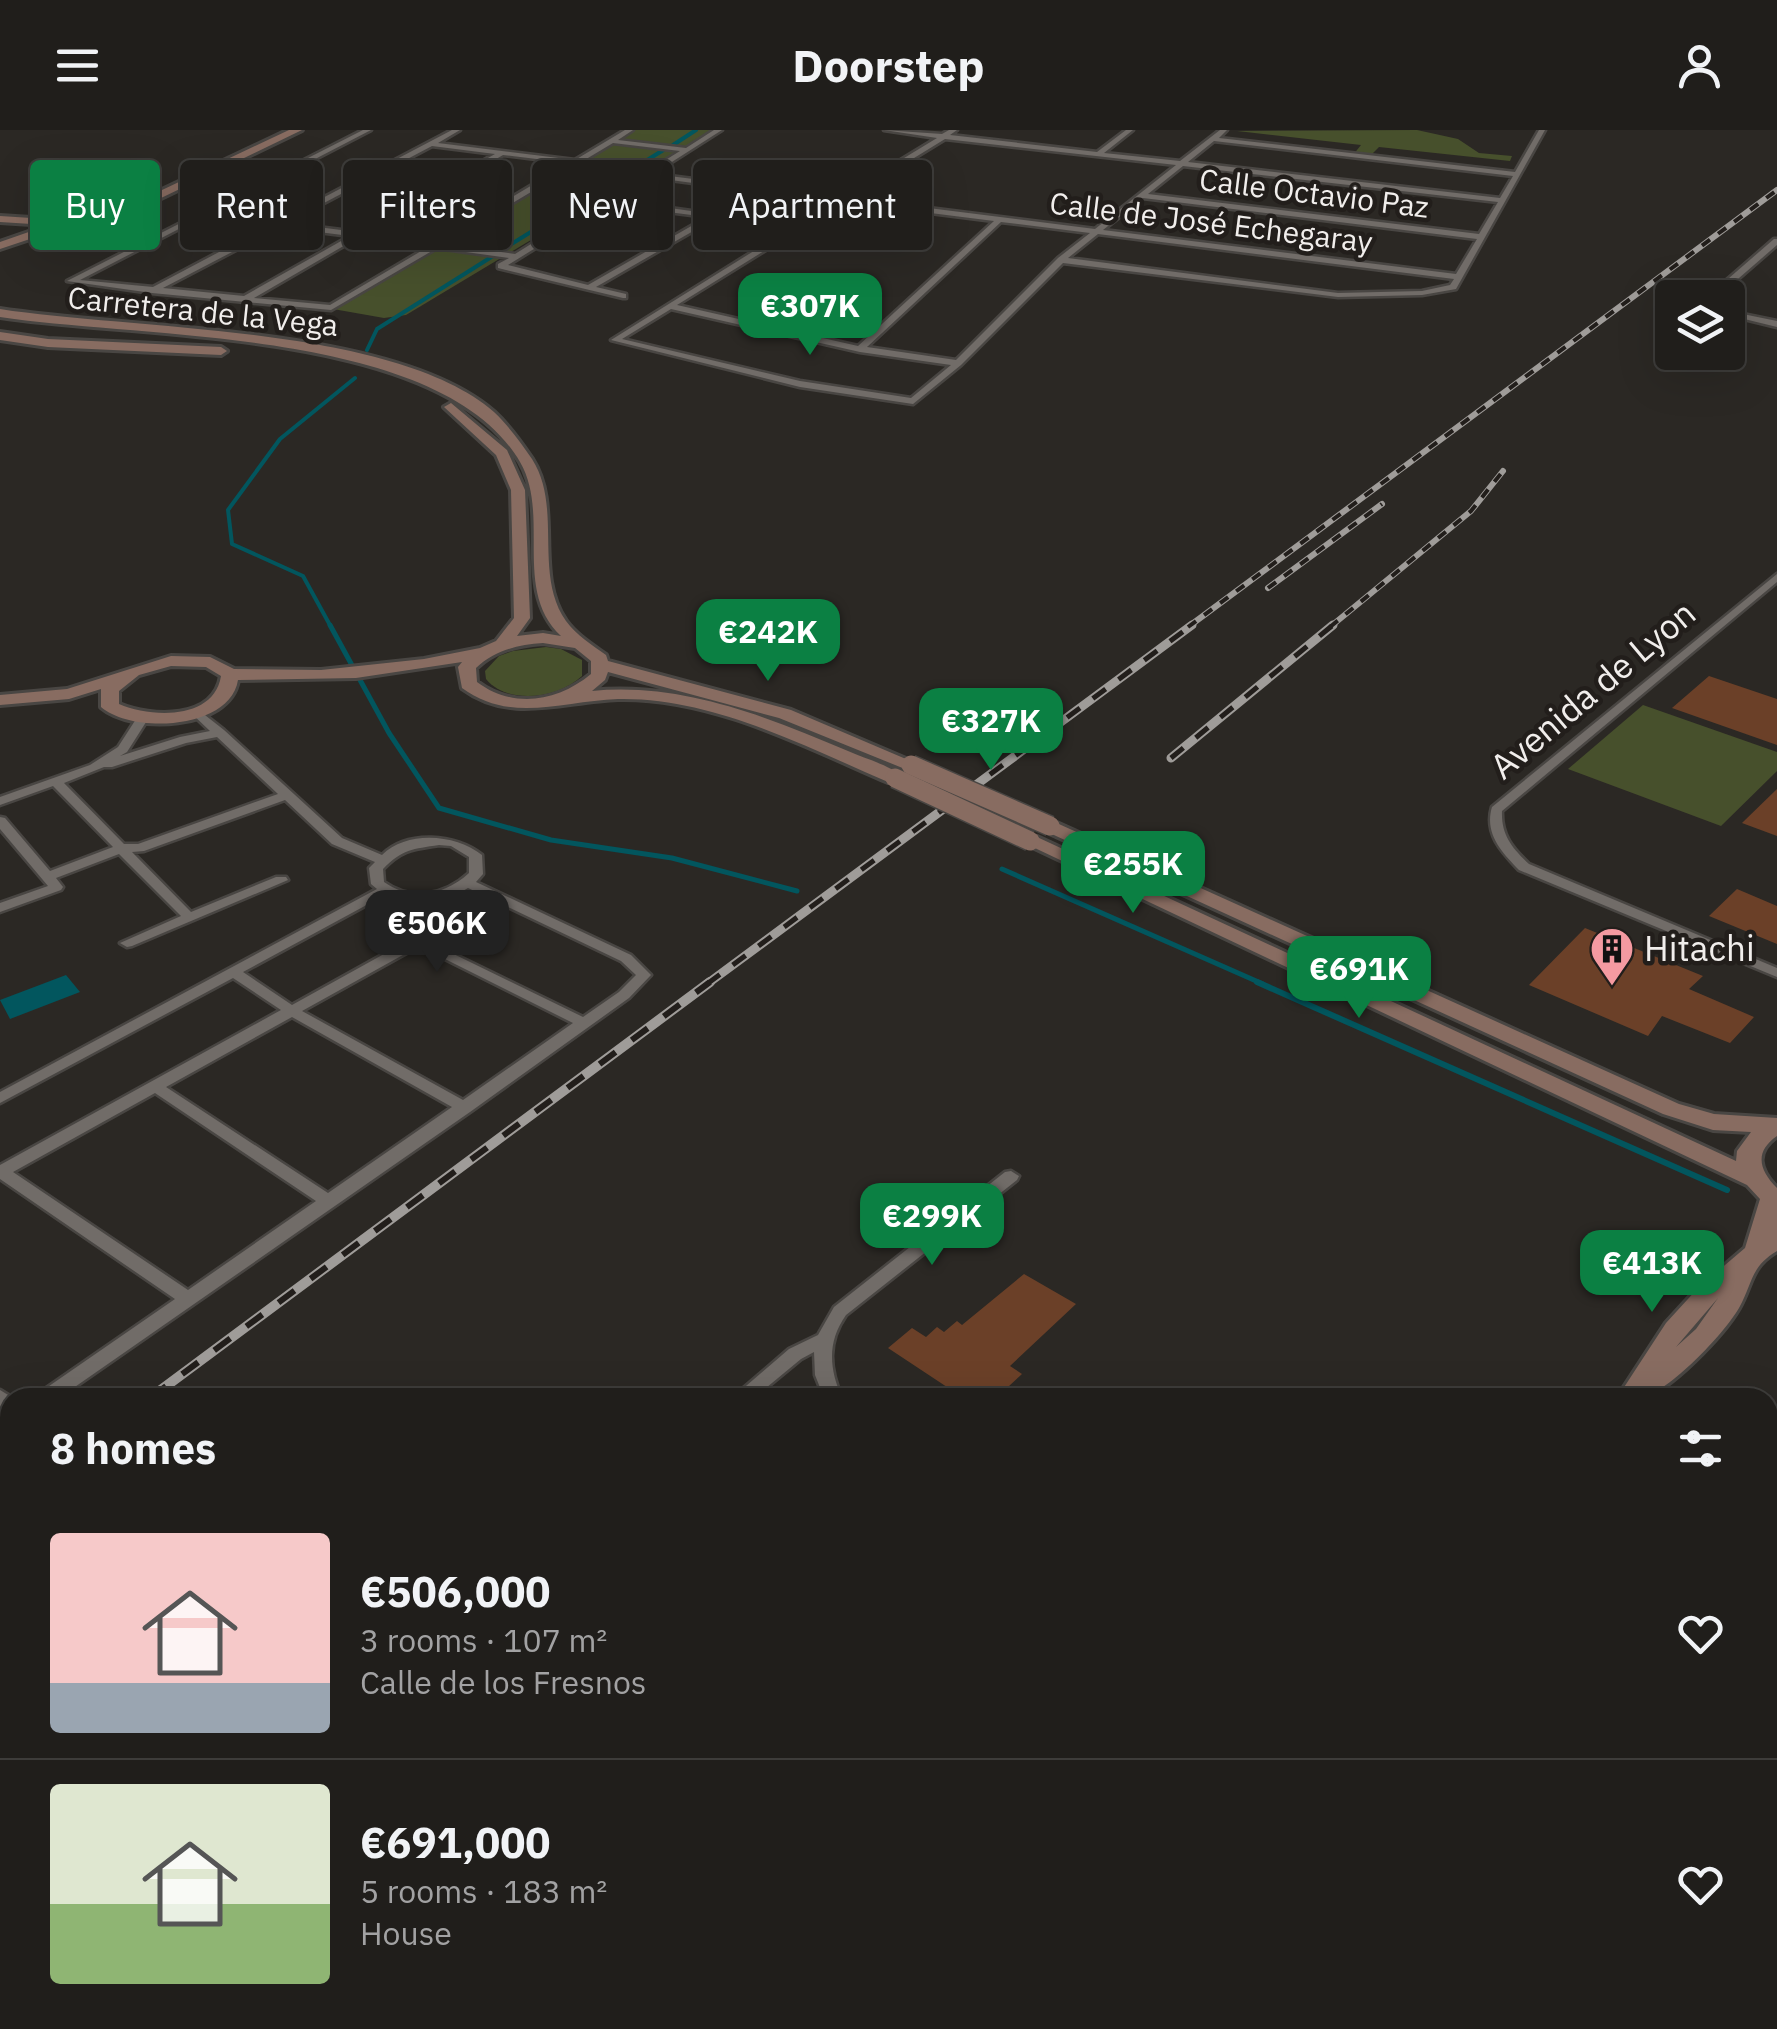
<!DOCTYPE html>
<html lang="en">
<head>
<meta charset="utf-8">
<style>
	body { margin:0; font-family:"IBM Plex Sans",sans-serif; background:#282724; color:#f1f3f6; height:100vh; display:flex; flex-direction:column; font-size:38px; white-space:nowrap }
	* { box-sizing:border-box; margin:0 }
	p { font-size:32px; color:#a2a2a3 }
	.icon { flex:none; width:55px; height:55px; fill:none; stroke:currentColor; stroke-width:2; stroke-linecap:round; stroke-linejoin:round }
	.map { position:relative; flex:1; overflow:hidden }
	.drawer { position:absolute; left:0px; top:1258px; width:1778px; height:642px; display:flex; flex-direction:column; background:#201e1b; border-radius:30px 30px 0 0; box-shadow:0 10px 40px #0002,0 0 0 2px #3d3c3a }
	.drawer>* { flex:none }
	.guide { position:absolute; left:30px; top:30px; width:1000px; height:90px; display:flex; gap:20px }
	.tools { position:absolute; left:1655px; top:150px; display:grid; gap:20px }
	.tools a { display:grid; place-items:center; width:90px; height:90px; border-radius:10px; background:#201e1b; box-shadow:0 10px 40px #0002,0 0 0 2px #3d3c3a; font-size:50px }
	.price { position:absolute; translate:-50% -85px; padding:0 22px; border-radius:20px; background:#0b8043; color:#fff; font-size:32px; line-height:65px; filter:drop-shadow(0 2px 5px #0008) }
	.price::after { content:''; position:absolute; left:50%; top:60px; width:30px; height:22px; margin-left:-15px; background:inherit; clip-path:polygon(0 0,100% 0,50% 100%) }
	.price.selected { background:#222; color:#fff }
	ul { padding:0; list-style:none }
	li { display:flex; align-items:center; gap:30px; height:250px; padding:0 50px }
	li+li { border-top:2px solid #3d3c3a }
	li span { display:grid; place-items:center; flex:none; width:280px; height:200px; border-radius:10px; color:#555 }
	li>.icon { margin-inline-start:auto }
	span .icon { width:120px; height:120px; fill:#fffc; stroke-width:1 }
	li b { font-size:42px }
	h2 { display:flex; justify-content:space-between; align-items:center; height:120px; padding:0 50px; font-size:42px }
	.chip { padding:0 35px; border-radius:10px; background:#201e1b; box-shadow:0 10px 40px #0002,0 0 0 2px #3d3c3a; font-size:35px; line-height:90px }
	.chip.selected { background:#0b8043; color:#fff }
	header { display:flex; justify-content:space-between; align-items:center; height:130px; padding:0 50px; background:#201e1b; font-size:45px; font-weight:700 }
	.map>svg:first-child { display:block }
</style>
</head>
<body>
<header><svg class="icon" aria-label="menu" viewBox="0 0 24 24"><path d="M4 6h16M4 12h16M4 18h16"/></svg>Doorstep<svg class="icon" aria-label="person" viewBox="0 0 24 24"><circle cx="12" cy="8" r="4"/><path d="M4 21q1-7 8-7t8 7"/></svg></header>
<div class="map">
<svg width="1777" height="1899" viewBox="0 0 1777 1899">
	<rect width="100%" height="100%" fill="#2b2824"/>
	<g fill="#47502c">
		<path d="M632,0H714L406,185L384,188L333,179Z"/>
		<path d="M1417,0L1458,9L1479,23L1512,26L1510,31L1379,17L1370,26L1353,25L1361,15L1237,1Z"/>
		<path d="M546,517L561,519L582,530V546C559,568 508,576 486,549L485,541L499,526L513,521Z"/>
		<path d="M1643,575L1777,622V641L1721,696L1568,639Z"/>
		<path d="M1178,1890H1416L1410,1899H1171Z"/>
	</g>
	<path fill="#02565e" d="M66,845L80,862L10,889L0,870Z"/>
	<g fill="none" stroke-linecap="round" stroke-linejoin="round">
		<g stroke="#02565e" stroke-width="4">
			<path d="M673,15L696,0"/>
			<path d="M500,121L665,19"/>
			<path d="M367,220L377,199L493,126"/>
			<path d="M331,497L303,446L232,414L228,380L280,309L355,248"/>
		</g>
		<g stroke="#02565e" stroke-width="5">
			<path d="M330,495L389,603L439,678L551,710L672,728L797,761"/>
			<path d="M1002,739L1263,854"/>
		</g>
		<path stroke="#02565e" stroke-width="6" d="M1257,852L1727,1060"/>
	</g>
	<g fill="#6b4028">
		<path d="M1709,546L1777,569V615L1672,578Z"/>
		<path d="M1777,659V706L1742,693Z"/>
		<path d="M1737,759L1777,776V814L1709,786Z"/>
		<path d="M1585,798L1703,846L1689,859L1754,887L1730,913L1662,886L1648,906L1529,855Z"/>
		<path d="M1024,1144L1076,1174L1010,1236L1022,1244L996,1268H946L953,1261L888,1218L912,1198L926,1207L937,1197L944,1202L957,1191L962,1195Z"/>
	</g>
	<g fill="none" stroke-linecap="round" stroke-linejoin="round">
		<defs>
			<g id="street">
				<path d="M363,0H371L211,83L277,92L452,0H460L438,13L575,30L625,0H633L618,10L686,18L714,0H722L653,44L840,67L937,8L884,0L942,4L949,0H957L950,5L1097,22L1126,0H1133L1104,23L1180,31L1220,0H1227L1219,8L1515,42L1539,0H1545L1456,159L1422,165L1338,167L1063,133L961,235L913,274L800,257L611,210L834,71L761,62L596,157L626,164V168H623L498,138V134L509,128L437,118L331,180L152,163L67,151ZM945,9L1176,35L1095,99L849,68ZM1214,11L1513,46L1500,68L1188,32ZM613,13L680,21L515,124L444,114ZM432,16L495,24L357,102L286,93ZM503,25L569,33L435,113L366,104ZM1183,36L1498,72L1479,104L1148,64ZM648,47L753,61L713,84L612,70ZM1143,68L1477,109L1456,144L1103,100ZM843,72L994,91L858,216L677,175ZM606,74L707,87L667,110L569,97ZM204,86L270,95L153,157L80,150ZM1001,92L1090,103L1058,128L956,230L867,217ZM280,97L350,106L244,166L163,158ZM563,101L661,113L588,155L508,135ZM1098,104L1454,149L1450,155L1422,161L1338,163L1068,128ZM359,107L428,117L330,175L254,168ZM671,179L860,222L951,235L911,268L800,251L622,209Z"/>
				<path d="M1774,109H1777V115L1716,168H1706Z"/>
				<path d="M1728,181L1777,191V197L1728,185Z"/>
				<path d="M1777,444V452L1502,681C1501,705 1512,718 1529,734L1777,838V847L1519,740C1502,722 1484,704 1492,677Z"/>
				<path d="M196,578L224,600L342,708L382,725C407,700 456,704 482,725L483,744L476,752L631,825L651,845L629,868L470,982L59,1268H36L39,1263L175,1169L0,1049V1035L281,880L233,848L0,973V962L377,759L371,754L369,738L375,732L332,714L285,670L144,721L132,722L191,782L276,747H286L288,750L132,816L127,817L120,813L181,786L119,724L56,748L63,757L61,760L0,782V773L48,756L0,699V687L5,688L50,741L113,717L53,656L0,675V667L90,635L118,617L138,586L142,585L148,589L127,622L120,626L180,607L210,601L190,582ZM217,607L278,664L138,714H124L64,653L104,637H112L186,613ZM439,715L451,716L469,727V743C445,765 412,772 384,752L383,739C402,719 413,719 439,715ZM468,758L621,831L636,845L619,862L583,887L429,812L402,814L292,875L243,842L385,765C413,776 442,774 468,758ZM427,820L573,893L463,970L302,881L410,821ZM292,887L452,977L328,1063L166,957ZM155,963L316,1071L188,1160L13,1042Z"/>
				<path d="M1011,1041L1019,1046L1017,1050L846,1185C827,1212 829,1238 842,1268H765L768,1263L774,1261L821,1260L815,1245L814,1222L801,1229L754,1268H732L789,1219L818,1205L834,1177L1005,1042Z"/>
				<path d="M0,1260L13,1268H10V1282L0,1277Z"/>
				<path d="M10,1284V1300L0,1305V1289Z"/>
				<path d="M32,1890H56L54,1899H30Z"/>
			</g>
			<g id="secondary">
				<path d="M289,0H302L132,82L51,102L0,119V112L43,97L124,78Z"/>
				<path d="M0,86L47,89L53,92L47,95L0,92Z"/>
				<path d="M0,179C132,200 394,195 494,282C507,294 522,314 532,329C563,377 533,444 566,491C576,505 592,515 606,525L608,531L791,580L920,635L911,641L905,639L779,588L608,542L605,550L592,561C681,552 768,587 848,621C866,629 890,635 904,648L902,652H888C804,616 712,567 618,569C562,571 511,594 462,558L458,537L462,532L356,548L238,550C230,600 132,604 101,577V559L69,569L0,575V565L67,559L171,526L210,527L234,539L321,540L424,529L480,518L496,511L514,488L511,360L496,325L444,277L451,273L507,320L525,360L530,488L517,506L543,503L561,506C512,460 551,385 520,332C441,197 141,209 0,187ZM543,513L575,518L591,531V544C557,572 513,579 477,552L476,538C495,520 517,515 543,513ZM171,536L206,537L221,546C214,590 152,588 119,574V561L139,545Z"/>
				<path d="M0,202L48,209L221,217L227,221L221,225L48,217L0,210Z"/>
				<path d="M1050,690L1679,974L1714,984L1777,988V1006C1754,1022 1759,1040 1777,1058V1121C1750,1137 1753,1153 1739,1178C1724,1204 1669,1262 1641,1268C1634,1269 1624,1268 1617,1268L1666,1193L1698,1158L1745,1118L1760,1069L1747,1055L1020,711L1023,707H1037L1736,1031L1737,1021L1751,1002L1713,1000L1663,984L1043,700V692ZM1718,1168L1696,1199L1676,1217Z"/>
				<path d="M1108,1890H1147L1144,1899H1105Z"/>
			</g>
		</defs>
		<use href="#street" stroke="#494643" stroke-width="5"/>
		<use href="#secondary" stroke="#494643" stroke-width="6"/>
		<use href="#street" fill="#716c68" fill-rule="evenodd"/>
		<use href="#secondary" fill="#886c61" fill-rule="evenodd"/>
		<defs>
			<g id="rail-far3">
				<path d="M1268,458L1382,374"/>
				<path d="M1188,497L1777,60"/>
				<path d="M1330,497L1471,381L1503,341"/>
			</g>
			<g id="rail-far2">
				<path d="M1171,628L1333,495"/>
				<path d="M707,854L1192,495"/>
			</g>
			<path id="rail-far1" d="M150,1268L710,852"/>
			<path id="rail" d="M0,1392L10,1384"/>
		</defs>
		<use href="#rail-far3" stroke="#9f9c99" stroke-width="6"/>
		<use href="#rail-far2" stroke="#9f9c99" stroke-width="9"/>
		<use href="#rail-far1" stroke="#9f9c99" stroke-width="10"/>
		<use href="#rail" stroke="#9f9c99" stroke-width="12"/>
		<use href="#rail-far3" stroke="#221e1b" stroke-width="4" stroke-dasharray="10" stroke-linecap="butt"/>
		<use href="#rail-far2" stroke="#221e1b" stroke-width="5" stroke-dasharray="16" stroke-linecap="butt"/>
		<use href="#rail-far1" stroke="#221e1b" stroke-width="6" stroke-dasharray="20" stroke-linecap="butt"/>
		<use href="#rail" stroke="#221e1b" stroke-width="9" stroke-dasharray="26" stroke-linecap="butt"/>
		<defs>
			<g id="secondary-bridge">
				<path d="M911,635L1050,696"/>
				<path d="M895,648L1030,711"/>
			</g>
		</defs>
		<use href="#secondary-bridge" stroke="#494643" stroke-width="22" stroke-linecap="butt"/>
		<use href="#secondary-bridge" stroke="#886c61" stroke-width="19"/>
	</g>
	<defs>
		<symbol id="building-pin" viewBox="-11 -11 22 30"><path d="M0 17L-7.5 6A9.5 9.5 0 1 1 7.5 6Z" fill="#f49aa1" stroke="#221e1b"/><path d="M-4-6H4V6H1V3H-1V6H-4ZM-2.5-4.3h1.7v1.8h-1.7ZM.8-4.3h1.7v1.8H.8ZM-2.5-1h1.7V.8h-1.7ZM.8-1h1.7V.8H.8Z" fill="#111"/></symbol>
	</defs>
	<g fill-rule="evenodd">
		<use href="#building-pin" x="1587" y="794" width="50" height="68"/>
	</g>
	<g text-anchor="middle" stroke-width="9" stroke-linejoin="round" paint-order="stroke">
		<g font-size="30" fill="#f1eeec" stroke="#221e1b">
			<text transform="translate(1314 64) rotate(7)" y="10">Calle Octavio Paz</text>
			<text transform="translate(1211 93) rotate(7)" y="10">Calle de José Echegaray</text>
			<text transform="translate(203 182) rotate(6)" y="10">Carretera de la Vega</text>
		</g>
		<g font-size="35" fill="#f1eeec" stroke="#221e1b">
			<text transform="translate(1593 560) rotate(-40)" y="12">Avenida de Lyon</text>
		</g>
		<g font-size="35" fill="#f1eeec" stroke="#221e1b" text-anchor="start">
			<text x="1644" y="831">Hitachi</text>
		</g>
	</g>
</svg>
<div class="tools">
<a><svg class="icon" aria-label="layers" viewBox="0 0 24 24"><path d="M12 4l9 5-9 5-9-5zM3 14l9 5 9-5"/></svg></a>
</div>
<b class="price" style="left:810px;top:228px">€307K</b>
<b class="price" style="left:768px;top:554px">€242K</b>
<b class="price" style="left:991px;top:643px">€327K</b>
<b class="price" style="left:1133px;top:786px">€255K</b>
<b class="price selected" style="left:437px;top:845px">€506K</b>
<b class="price" style="left:1359px;top:891px">€691K</b>
<b class="price" style="left:932px;top:1138px">€299K</b>
<b class="price" style="left:1652px;top:1185px">€413K</b>
<div class="guide">
<a class="chip selected">Buy</a>
<a class="chip">Rent</a>
<a class="chip">Filters</a>
<a class="chip">New</a>
<a class="chip">Apartment</a>
</div>
<section class="drawer">
<h2>8 homes<svg class="icon" aria-label="filters" viewBox="0 0 24 24"><path d="M4 7h16M4 17h16"/><circle cx="9" cy="7" r="2"/><circle cx="15" cy="17" r="2"/></svg></h2>
<ul>
<li><span style="background:linear-gradient(#f6c9c9 75%,#9aa5b1 0)"><svg class="icon" aria-label="home" viewBox="0 0 24 24"><path d="M3 11l9-7 9 7M6 9v11h12V9"/></svg></span><div><b>€506,000</b><p>3 rooms · 107 m²</p><p>Calle de los Fresnos</p></div><svg class="icon" aria-label="heart" viewBox="0 0 24 24"><path d="M12 20l-8-8c-3-5 5-10 8-4 3-6 11-1 8 4z"/></svg></li>
<li><span style="background:linear-gradient(#dfe7d0 60%,#8fb573 0)"><svg class="icon" aria-label="home" viewBox="0 0 24 24"><path d="M3 11l9-7 9 7M6 9v11h12V9"/></svg></span><div><b>€691,000</b><p>5 rooms · 183 m²</p><p>House</p></div><svg class="icon" aria-label="heart" viewBox="0 0 24 24"><path d="M12 20l-8-8c-3-5 5-10 8-4 3-6 11-1 8 4z"/></svg></li>
</ul>
</section>
</div>
</body>
</html>
